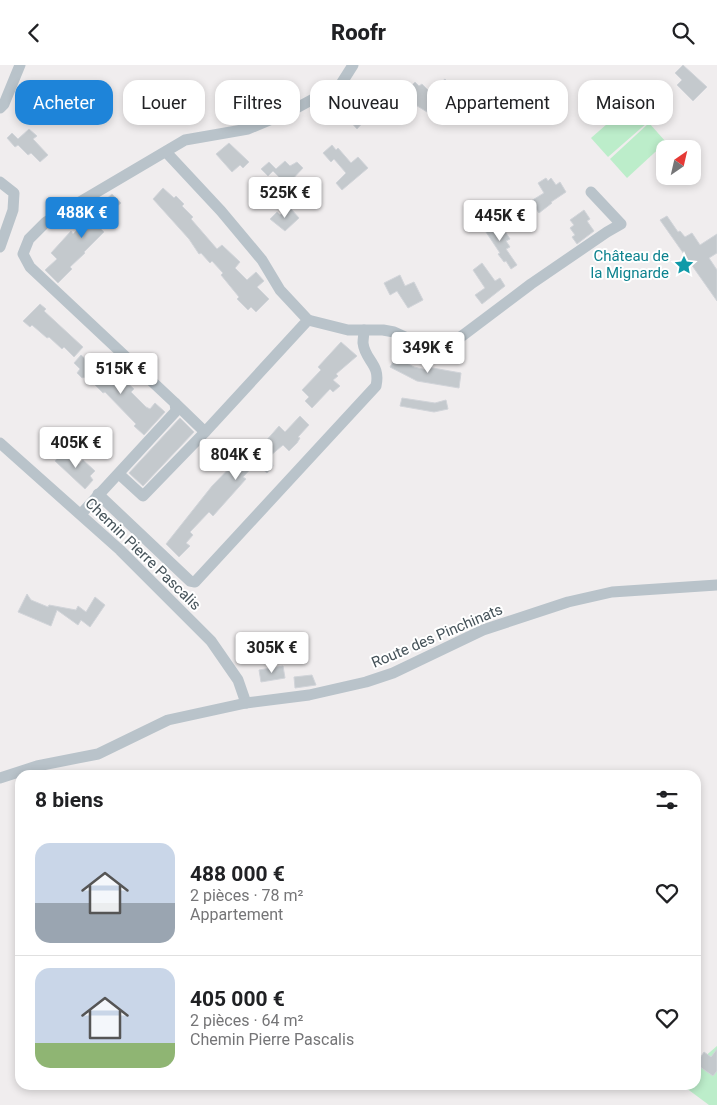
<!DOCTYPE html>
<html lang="fr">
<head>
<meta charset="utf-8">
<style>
	body { margin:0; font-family:Roboto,sans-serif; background:#f2f2f2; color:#202124; height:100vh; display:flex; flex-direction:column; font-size:19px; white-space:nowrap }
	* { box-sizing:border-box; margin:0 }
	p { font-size:16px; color:#757577 }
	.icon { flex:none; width:28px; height:28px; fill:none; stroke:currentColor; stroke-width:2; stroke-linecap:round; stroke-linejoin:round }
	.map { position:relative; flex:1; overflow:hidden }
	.details { position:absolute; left:15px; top:705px; width:686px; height:320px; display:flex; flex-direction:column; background:#fff; border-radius:15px; box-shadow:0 2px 8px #0003 }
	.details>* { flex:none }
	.banner { position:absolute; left:15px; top:15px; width:688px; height:45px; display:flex; gap:10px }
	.needle { width:32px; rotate:34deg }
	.fabs { position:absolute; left:656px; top:75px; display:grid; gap:10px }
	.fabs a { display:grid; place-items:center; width:45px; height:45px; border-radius:10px; background:#fff; box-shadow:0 2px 8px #0003; font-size:25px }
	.price { position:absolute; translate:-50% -42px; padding:0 11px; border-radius:5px; background:#fff; color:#222; font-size:16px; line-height:32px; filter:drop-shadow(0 1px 2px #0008) }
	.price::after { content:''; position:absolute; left:50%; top:30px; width:15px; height:11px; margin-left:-8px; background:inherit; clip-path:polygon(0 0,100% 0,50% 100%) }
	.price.active { background:#1e84d9; color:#fff }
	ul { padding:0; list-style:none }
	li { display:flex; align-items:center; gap:15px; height:125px; padding:0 20px }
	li+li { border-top:1px solid #e0e0e0 }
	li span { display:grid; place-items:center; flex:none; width:140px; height:100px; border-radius:15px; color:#555 }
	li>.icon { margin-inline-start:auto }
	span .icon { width:60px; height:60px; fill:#fffc; stroke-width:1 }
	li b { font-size:21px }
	h2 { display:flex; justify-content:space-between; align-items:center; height:60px; padding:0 20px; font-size:21px }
	.chip { padding:0 18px; border-radius:15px; background:#fff; box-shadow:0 2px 8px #0003; font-size:18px; line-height:45px }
	.chip.active { background:#1e84d9; color:#fff }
	header { display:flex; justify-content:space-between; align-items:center; height:65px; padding:0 20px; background:#fff; font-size:22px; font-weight:800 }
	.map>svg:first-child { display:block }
</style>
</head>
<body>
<header><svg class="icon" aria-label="back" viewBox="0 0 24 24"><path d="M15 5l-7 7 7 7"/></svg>Roofr<svg class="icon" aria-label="search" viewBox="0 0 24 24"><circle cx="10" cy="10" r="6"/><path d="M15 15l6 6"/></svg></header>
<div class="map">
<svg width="717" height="1040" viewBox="0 0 717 1040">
	<rect width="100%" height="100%" fill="#f0edee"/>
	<g fill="#bcedca">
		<path d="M631,38L648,57L608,92L591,73Z"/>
		<path d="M649,58L666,77L627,113L610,94Z"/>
		<path d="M717,981V1040H709L682,1020H696V999Z"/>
	</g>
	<g fill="#c4c9cd" stroke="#d1d4d9">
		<path d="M683,0L707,22L693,36L677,20L682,15L675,8Z"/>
		<path d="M445,14L449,19L436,32L441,38L432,50L414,39L407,32L409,30L406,26L415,17L419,21L422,19L430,27Z"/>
		<path d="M357,26L374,45L357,64L341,46L346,42L342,38Z"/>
		<path d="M29,64L37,71L33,74L48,90L40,97L31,88L28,90L18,80L15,82L7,73L12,68L18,74Z"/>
		<path d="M229,78L249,97L243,103L240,100L232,107L216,89Z"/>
		<path d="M332,80L336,85L338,83L351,98L358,92L368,103L342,125L336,118L346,108L334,94L331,97L323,88Z"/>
		<path d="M285,96L290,101L297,97L303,103L287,120L273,106L268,111L261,104L269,97L276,104Z"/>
		<path d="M546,113L548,116L551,113L556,120L560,117L566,127L551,137L552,138L539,148L531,136L544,128L538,118Z"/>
		<path d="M163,123L174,133L176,131L184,139L182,141L193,152L191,154L217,184L222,180L240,197L235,203L247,215L256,207L264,216L257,222L269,234L256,247L251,242L248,245L237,234L239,232L221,210L223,208L212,196L210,198L201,188L199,189L189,174L153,134Z"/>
		<path d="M112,129L121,138L113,144L118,149L101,164L104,167L84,187L85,188L70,202L72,204L58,218L45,205L57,194L51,188L71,166L73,169L96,147L94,145Z"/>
		<path d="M288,144L290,145L291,144L299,153L285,166L270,154L277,147L280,150Z"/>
		<path d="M584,145L590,154L587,156L594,166L577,179L572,172L575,170L570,163L574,160L570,155Z"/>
		<path d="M667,151L678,167L680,166L685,172L692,168L700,180L717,169V188L709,193L717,205V236L660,155Z"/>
		<path d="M496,153L510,174L506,176L510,182L506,184L517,200L511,204L506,196L504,197L498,189L500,188L486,167L489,165L486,160Z"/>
		<path d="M482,198L495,216L500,213L505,221L482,239L475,230L485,223L473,205Z"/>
		<path d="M400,210L405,221L414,217L423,235L408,243L397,226L390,230L384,218Z"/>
		<path d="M40,239L46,244L44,246L83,282L74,292L64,282L62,284L49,272L47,273L32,260L30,262L23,256Z"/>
		<path d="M341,277L357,291L336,309L338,311L333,315L340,321L333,327L330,324L312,343L305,336L309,332L302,325L321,305L318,302Z"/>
		<path d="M81,290L92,300L95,297L111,312L116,308L134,324L131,327L146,342L150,344L155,338L165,347L144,370L134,361L136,359L105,327L103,328L89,314L87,315L84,312L82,313L77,308L80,304L74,298Z"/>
		<path d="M396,292L414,302L427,305V302L461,308L459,323L417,316L390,302Z"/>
		<path d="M402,333L435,338L446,335L448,344L434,347L400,341Z"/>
		<path d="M300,351L309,360L298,372L300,373L297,378L289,386L283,380L270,391L273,401L267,408L256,398L243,412L246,414L213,451L209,447L190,467L193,470L186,478L190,481L179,492L166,479L212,421L245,387L248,389L262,374L265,377L279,361L285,367Z"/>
		<path d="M180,353L194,367L143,421L129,408Z"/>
		<path d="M65,385L79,399L83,395L95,406L90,411L93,415L85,424L55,396Z"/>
		<path d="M27,529L31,535L48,542L49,540L76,545L78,541L86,547L95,532L105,540L90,562L81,555L78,560L57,545L51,561L18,547Z"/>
		<path d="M283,601L285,613L261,617L259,605Z"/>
		<path d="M312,610L316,620L295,623L294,612Z"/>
		<path d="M717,984V1006L713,1011L696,999L704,987L711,992Z"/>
	</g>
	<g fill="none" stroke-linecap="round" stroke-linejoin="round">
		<g stroke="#b9c3ca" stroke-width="11">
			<path d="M0,43L4,39L20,0"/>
			<path d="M0,117L14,128L13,145L0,182"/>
			<path d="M308,255L348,265H383L394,267L429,283L442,282L458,274L531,219L607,167L621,159L591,127"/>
			<path d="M175,338L205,367"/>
			<path d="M0,378L120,485L211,576L238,615L246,638"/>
			<path d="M119,409L143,431L205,367L308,255L280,225L262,195L221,146L166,87"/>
			<path d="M98,429L190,516L195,517L376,321C381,299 365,296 363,278C363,274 364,269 364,265"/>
			<path d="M81,449L176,346L175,338L30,202L23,189L29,174L46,157L185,75L248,64L291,46L341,19L353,0"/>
			<path d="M0,713L37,701L98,689L168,655L246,638L309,630L366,617L393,608L483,565L568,537L612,527L717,520"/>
		</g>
	</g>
	<defs>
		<symbol id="sight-bare" viewBox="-9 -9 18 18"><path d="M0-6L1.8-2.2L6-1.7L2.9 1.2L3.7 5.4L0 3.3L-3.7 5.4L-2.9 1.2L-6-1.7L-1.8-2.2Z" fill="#0f9aa8" stroke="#fff" stroke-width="2.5" paint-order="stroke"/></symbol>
	</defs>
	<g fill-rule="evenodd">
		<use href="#sight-bare" x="670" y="186" width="28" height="28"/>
	</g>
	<g text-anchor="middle" stroke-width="4" stroke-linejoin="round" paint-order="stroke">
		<g font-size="15" fill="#0d838f" stroke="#fff" text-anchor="end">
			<text x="669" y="196">Château de<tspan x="669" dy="17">la Mignarde</tspan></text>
		</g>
		<g font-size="15" fill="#46535a" stroke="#fff">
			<text transform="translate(143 489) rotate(44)" y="5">Chemin Pierre Pascalis</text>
			<text transform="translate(437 571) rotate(-23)" y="5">Route des Pinchinats</text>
		</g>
	</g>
</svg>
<div class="fabs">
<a><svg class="needle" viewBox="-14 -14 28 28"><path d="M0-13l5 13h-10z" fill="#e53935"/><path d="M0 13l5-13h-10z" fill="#757577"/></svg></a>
</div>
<b class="price" style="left:285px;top:154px">525K €</b>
<b class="price active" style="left:82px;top:174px">488K €</b>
<b class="price" style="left:500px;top:177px">445K €</b>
<b class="price" style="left:428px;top:309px">349K €</b>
<b class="price" style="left:121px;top:330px">515K €</b>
<b class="price" style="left:76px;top:404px">405K €</b>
<b class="price" style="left:236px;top:416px">804K €</b>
<b class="price" style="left:272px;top:609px">305K €</b>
<div class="banner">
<a class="chip active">Acheter</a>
<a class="chip">Louer</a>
<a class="chip">Filtres</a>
<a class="chip">Nouveau</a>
<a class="chip">Appartement</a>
<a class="chip">Maison</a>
</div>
<section class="details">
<h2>8 biens<svg class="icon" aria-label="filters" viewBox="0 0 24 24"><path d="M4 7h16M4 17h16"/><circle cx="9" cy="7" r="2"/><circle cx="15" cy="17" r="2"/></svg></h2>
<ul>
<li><span style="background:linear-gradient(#c9d6e8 60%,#9aa5b1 0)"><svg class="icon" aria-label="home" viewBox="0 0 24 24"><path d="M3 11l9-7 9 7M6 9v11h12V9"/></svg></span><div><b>488 000 €</b><p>2 pièces · 78 m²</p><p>Appartement</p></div><svg class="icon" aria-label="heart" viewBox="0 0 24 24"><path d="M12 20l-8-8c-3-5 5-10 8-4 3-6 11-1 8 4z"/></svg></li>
<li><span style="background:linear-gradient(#c9d6e8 75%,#8fb573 0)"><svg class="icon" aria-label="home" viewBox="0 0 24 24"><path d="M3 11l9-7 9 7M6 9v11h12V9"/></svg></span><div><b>405 000 €</b><p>2 pièces · 64 m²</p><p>Chemin Pierre Pascalis</p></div><svg class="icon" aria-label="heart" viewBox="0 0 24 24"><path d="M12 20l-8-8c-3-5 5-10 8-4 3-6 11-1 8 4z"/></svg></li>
</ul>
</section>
</div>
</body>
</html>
